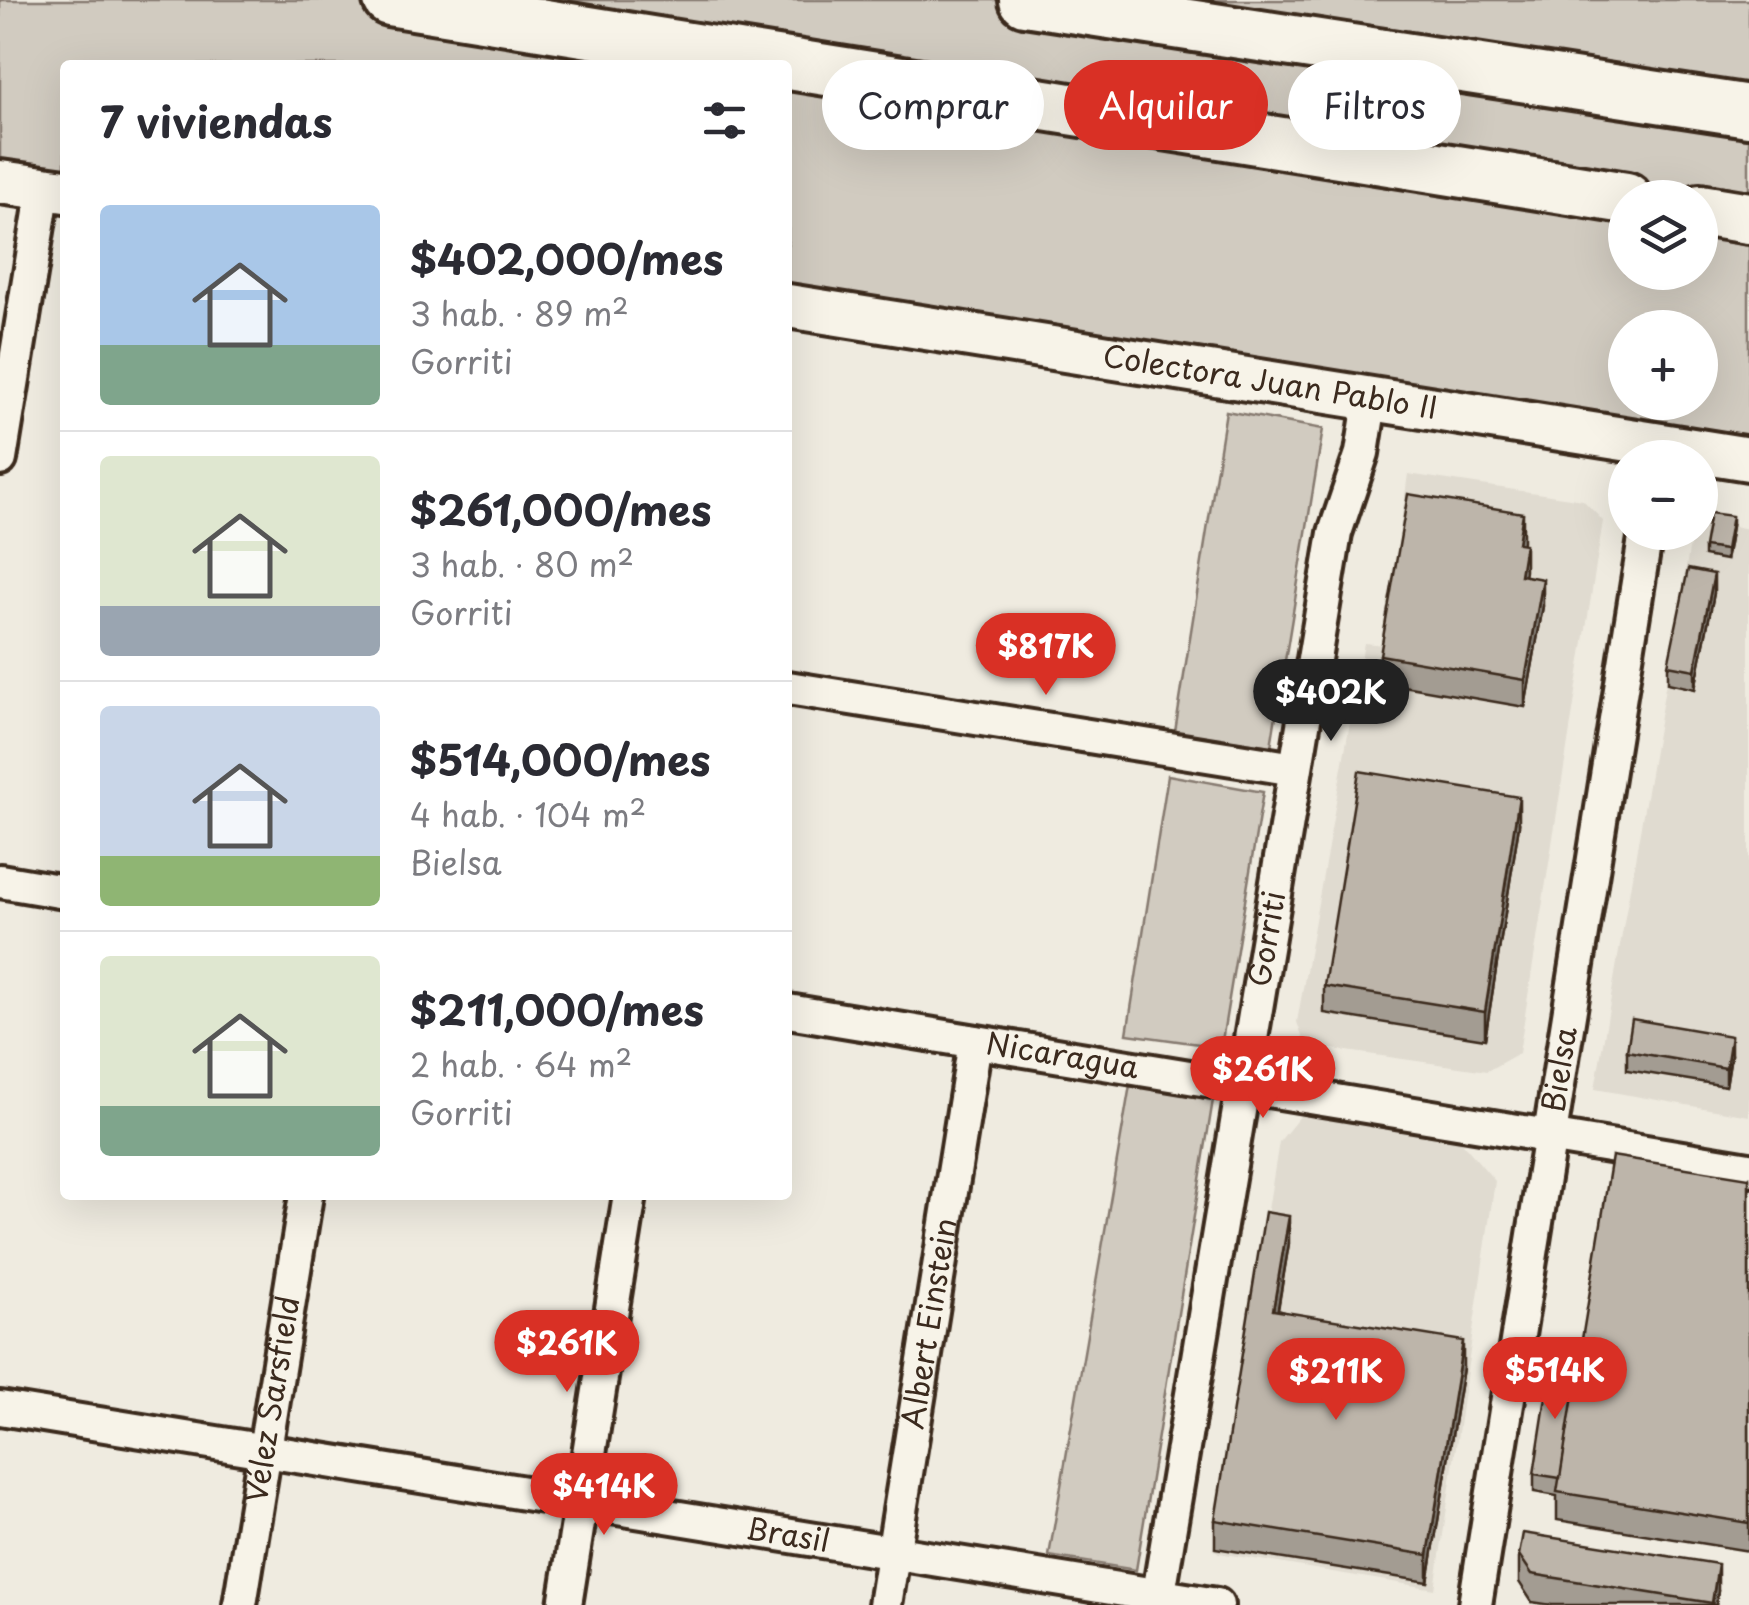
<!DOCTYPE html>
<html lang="es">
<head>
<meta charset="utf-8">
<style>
	body { margin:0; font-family:"Playpen Sans",sans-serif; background:#f2f2f3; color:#2b2b33; height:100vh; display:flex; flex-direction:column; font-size:38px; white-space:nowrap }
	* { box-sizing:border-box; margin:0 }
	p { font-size:32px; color:#7c7c81 }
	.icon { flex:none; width:55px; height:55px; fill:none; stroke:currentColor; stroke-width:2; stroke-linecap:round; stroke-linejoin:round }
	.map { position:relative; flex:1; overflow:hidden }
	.side { position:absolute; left:60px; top:60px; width:732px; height:1140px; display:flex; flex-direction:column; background:#fff; border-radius:10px; box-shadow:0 10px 40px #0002 }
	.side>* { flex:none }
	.banner { position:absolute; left:822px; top:60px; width:775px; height:90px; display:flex; gap:20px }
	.controls { position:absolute; left:1608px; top:180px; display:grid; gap:20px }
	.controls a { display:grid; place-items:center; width:110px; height:110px; border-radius:50%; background:#fff; box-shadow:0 10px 40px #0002; font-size:50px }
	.price { position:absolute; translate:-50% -85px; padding:0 22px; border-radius:35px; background:#d93025; color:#fff; font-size:32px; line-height:65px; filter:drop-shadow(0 2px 5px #0008) }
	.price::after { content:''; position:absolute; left:50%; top:60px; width:30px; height:22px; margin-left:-15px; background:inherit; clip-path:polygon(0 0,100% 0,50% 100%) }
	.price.selected { background:#222; color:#fff }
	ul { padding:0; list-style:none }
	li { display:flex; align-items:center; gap:30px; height:250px; padding:0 40px }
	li+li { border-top:2px solid #e1e1e2 }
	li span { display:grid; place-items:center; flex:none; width:280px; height:200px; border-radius:10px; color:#555 }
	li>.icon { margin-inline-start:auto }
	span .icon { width:120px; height:120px; fill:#fffc; stroke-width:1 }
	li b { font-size:42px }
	h2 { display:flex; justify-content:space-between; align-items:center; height:120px; padding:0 40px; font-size:42px }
	.chip { padding:0 35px; border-radius:45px; background:#fff; box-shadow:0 10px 40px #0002; font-size:35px; line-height:90px }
	.chip.selected { background:#d93025; color:#fff }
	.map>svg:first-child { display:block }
</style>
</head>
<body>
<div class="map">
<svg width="1749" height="1605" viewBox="0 0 1749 1605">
	<rect width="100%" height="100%" fill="#efebe0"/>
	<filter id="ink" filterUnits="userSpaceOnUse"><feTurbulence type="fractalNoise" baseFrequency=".01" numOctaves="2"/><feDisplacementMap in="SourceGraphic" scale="20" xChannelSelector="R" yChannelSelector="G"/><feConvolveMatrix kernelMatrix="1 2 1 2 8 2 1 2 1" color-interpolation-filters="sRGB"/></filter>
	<g filter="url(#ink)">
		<g fill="#e0dbd0">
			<path d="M1408,474L1583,500L1603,521L1519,1053L1487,1071L1305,1045L1297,1022L1364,643L1384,645Z"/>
			<path d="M1700,520L1749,529V1116L1595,1089L1692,533L1700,532Z"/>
			<path d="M1305,1110L1458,1138L1495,1181L1435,1589L1219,1553L1213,1549L1279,1142Z"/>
		</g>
		<g fill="#d1cbc0" stroke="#867a6f" stroke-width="2.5" fill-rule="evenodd">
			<path d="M0,0H1749V459L788,306V65H65V191L0,182ZM1625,198H1700V272H1625ZM1625,328H1700V402H1625Z"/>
			<path d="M1226,411L1323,429L1271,746L1175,732Z"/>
			<path d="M1168,775L1263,792L1221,1047L1127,1034Z"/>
			<path d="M1130,1085L1213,1100L1136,1570L1049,1556Z"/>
		</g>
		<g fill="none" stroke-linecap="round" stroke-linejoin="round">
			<defs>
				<g id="minor">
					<path d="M0,459L44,188"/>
					<path d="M788,688L1295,769"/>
					<path d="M0,881L65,892"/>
					<path id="s1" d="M788,1011L1749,1169"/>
					<path id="s2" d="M0,1408L1217,1605"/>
					<path id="s3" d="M240,1605L306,1195"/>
					<path d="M565,1605L630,1195"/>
					<path id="s4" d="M885,1605L975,1042"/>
					<path id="s5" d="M1157,1605L1335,533L1362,453L1371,396"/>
					<path id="s6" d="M1475,1605L1646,532"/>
				</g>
				<g id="major">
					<path d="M0,182L65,191"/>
					<path id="s7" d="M788,306L1749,459"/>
				</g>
				<g id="highway">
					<path d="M389,0L1626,198"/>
					<path d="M1025,0L1749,111"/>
					<path d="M1700,210L1749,218"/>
				</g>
			</defs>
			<use href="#minor" stroke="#3b2a1e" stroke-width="40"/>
			<use href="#major" stroke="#3b2a1e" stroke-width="50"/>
			<use href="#highway" stroke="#3b2a1e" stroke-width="58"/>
			<use href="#minor" stroke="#f7f3e8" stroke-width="32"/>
			<use href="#major" stroke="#f7f3e8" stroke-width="42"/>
			<use href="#highway" stroke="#f7f3e8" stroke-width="50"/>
		</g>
		<g fill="#a39c92" stroke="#3b2a1e" stroke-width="2.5">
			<path d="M1732,526L1726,560L1704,556V547Z"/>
			<path d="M1522,543L1524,575L1543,606L1525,707L1380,682V655Z"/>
			<path d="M1714,593L1695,689L1668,683V665Z"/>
			<path d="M1519,825L1485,1039L1324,1013V986Z"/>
			<path d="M1627,1051L1731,1055L1726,1086L1627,1070Z"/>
			<path d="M1749,1178V1551L1557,1520V1496L1534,1492V1474L1577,1369Z"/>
			<path d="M1289,1243L1278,1310L1463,1368L1428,1582L1215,1548V1520Z"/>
			<path d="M1519,1555L1718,1591L1716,1605H1552L1532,1602L1519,1582Z"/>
		</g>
		<g fill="#847f77" stroke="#3b2a1e" stroke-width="2.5">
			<path d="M1523,513V541L1518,570V543Z"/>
			<path d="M1732,516V526L1726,560V550Z"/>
			<path d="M1525,544V571L1520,602V575Z"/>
			<path d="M1714,574V593L1695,689V670Z"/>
			<path d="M1543,579V606L1525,707V680Z"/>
			<path d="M1519,797V825L1485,1039V1012Z"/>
			<path d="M1731,1036V1055L1726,1086V1068Z"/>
			<path d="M1289,1216V1243L1273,1337V1310Z"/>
			<path d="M1463,1341V1368L1428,1582V1555Z"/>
			<path d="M1718,1564V1591L1716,1605H1712Z"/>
		</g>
		<g fill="#bdb5aa" stroke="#3b2a1e" stroke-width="2.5">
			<path d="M1408,494L1523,513L1518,543L1525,544L1520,575L1543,579L1525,680L1380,655Z"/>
			<path d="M1710,513L1732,516L1726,550L1704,547Z"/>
			<path d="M1688,569L1714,574L1695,670L1668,665Z"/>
			<path d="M1359,771L1519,797L1485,1012L1324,986Z"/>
			<path d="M1632,1019L1731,1036L1726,1068L1627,1051Z"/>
			<path d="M1612,1156L1749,1178V1523L1557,1492Z"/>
			<path d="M1265,1212L1289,1216L1273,1310L1463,1341L1428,1555L1215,1520Z"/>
			<path d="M1551,1365L1577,1369L1560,1478L1534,1474Z"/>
			<path d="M1523,1533L1718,1564L1712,1603L1532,1574L1519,1555Z"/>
		</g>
	</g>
	<g text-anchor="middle" stroke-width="8" stroke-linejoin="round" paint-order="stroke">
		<g font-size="30" fill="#3b2a1e" stroke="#f7f3e8">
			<text dy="10" stroke="none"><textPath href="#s7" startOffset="488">Colectora Juan Pablo II</textPath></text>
			<text dy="10" stroke="none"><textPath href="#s5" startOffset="675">Gorriti</textPath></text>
			<text dy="10" stroke="none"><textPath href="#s1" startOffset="278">Nicaragua</textPath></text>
			<text dy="10" stroke="none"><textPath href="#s6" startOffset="542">Bielsa</textPath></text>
			<text dy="10" stroke="none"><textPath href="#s4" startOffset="285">Albert Einstein</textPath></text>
			<text dy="10" stroke="none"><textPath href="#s3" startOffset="208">Vélez Sarsfield</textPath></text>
			<text dy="10" stroke="none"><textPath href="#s2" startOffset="798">Brasil</textPath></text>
		</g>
	</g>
</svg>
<div class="controls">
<a><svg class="icon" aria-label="layers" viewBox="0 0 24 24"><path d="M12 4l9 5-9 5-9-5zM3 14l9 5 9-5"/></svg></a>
<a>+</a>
<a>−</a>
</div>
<b class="price" style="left:1046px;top:698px">$817K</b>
<b class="price selected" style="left:1331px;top:744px">$402K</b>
<b class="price" style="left:1263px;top:1121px">$261K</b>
<b class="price" style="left:567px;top:1395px">$261K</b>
<b class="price" style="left:1555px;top:1422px">$514K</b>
<b class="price" style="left:1336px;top:1423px">$211K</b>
<b class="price" style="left:604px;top:1538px">$414K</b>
<div class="banner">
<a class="chip">Comprar</a>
<a class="chip selected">Alquilar</a>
<a class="chip">Filtros</a>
</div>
<section class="side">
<h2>7 viviendas<svg class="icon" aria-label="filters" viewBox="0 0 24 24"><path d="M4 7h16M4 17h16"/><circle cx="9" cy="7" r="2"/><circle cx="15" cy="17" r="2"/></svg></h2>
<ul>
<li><span style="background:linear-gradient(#a9c7e8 70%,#7fa58c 0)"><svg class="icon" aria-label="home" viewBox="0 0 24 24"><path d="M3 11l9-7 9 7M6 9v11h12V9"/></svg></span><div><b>$402,000/mes</b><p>3 hab. · 89 m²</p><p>Gorriti</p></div></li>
<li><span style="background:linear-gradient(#dfe7d0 75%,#9aa5b1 0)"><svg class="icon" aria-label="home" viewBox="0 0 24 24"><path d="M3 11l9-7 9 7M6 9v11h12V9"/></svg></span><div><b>$261,000/mes</b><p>3 hab. · 80 m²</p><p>Gorriti</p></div></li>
<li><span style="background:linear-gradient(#c9d6e8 75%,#8fb573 0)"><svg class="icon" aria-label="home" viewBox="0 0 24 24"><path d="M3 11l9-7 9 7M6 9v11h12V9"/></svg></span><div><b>$514,000/mes</b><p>4 hab. · 104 m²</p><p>Bielsa</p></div></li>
<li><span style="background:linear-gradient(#dfe7d0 75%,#7fa58c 0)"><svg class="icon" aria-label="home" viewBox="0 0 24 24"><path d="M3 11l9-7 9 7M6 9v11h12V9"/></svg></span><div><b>$211,000/mes</b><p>2 hab. · 64 m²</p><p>Gorriti</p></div></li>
</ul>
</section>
</div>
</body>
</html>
